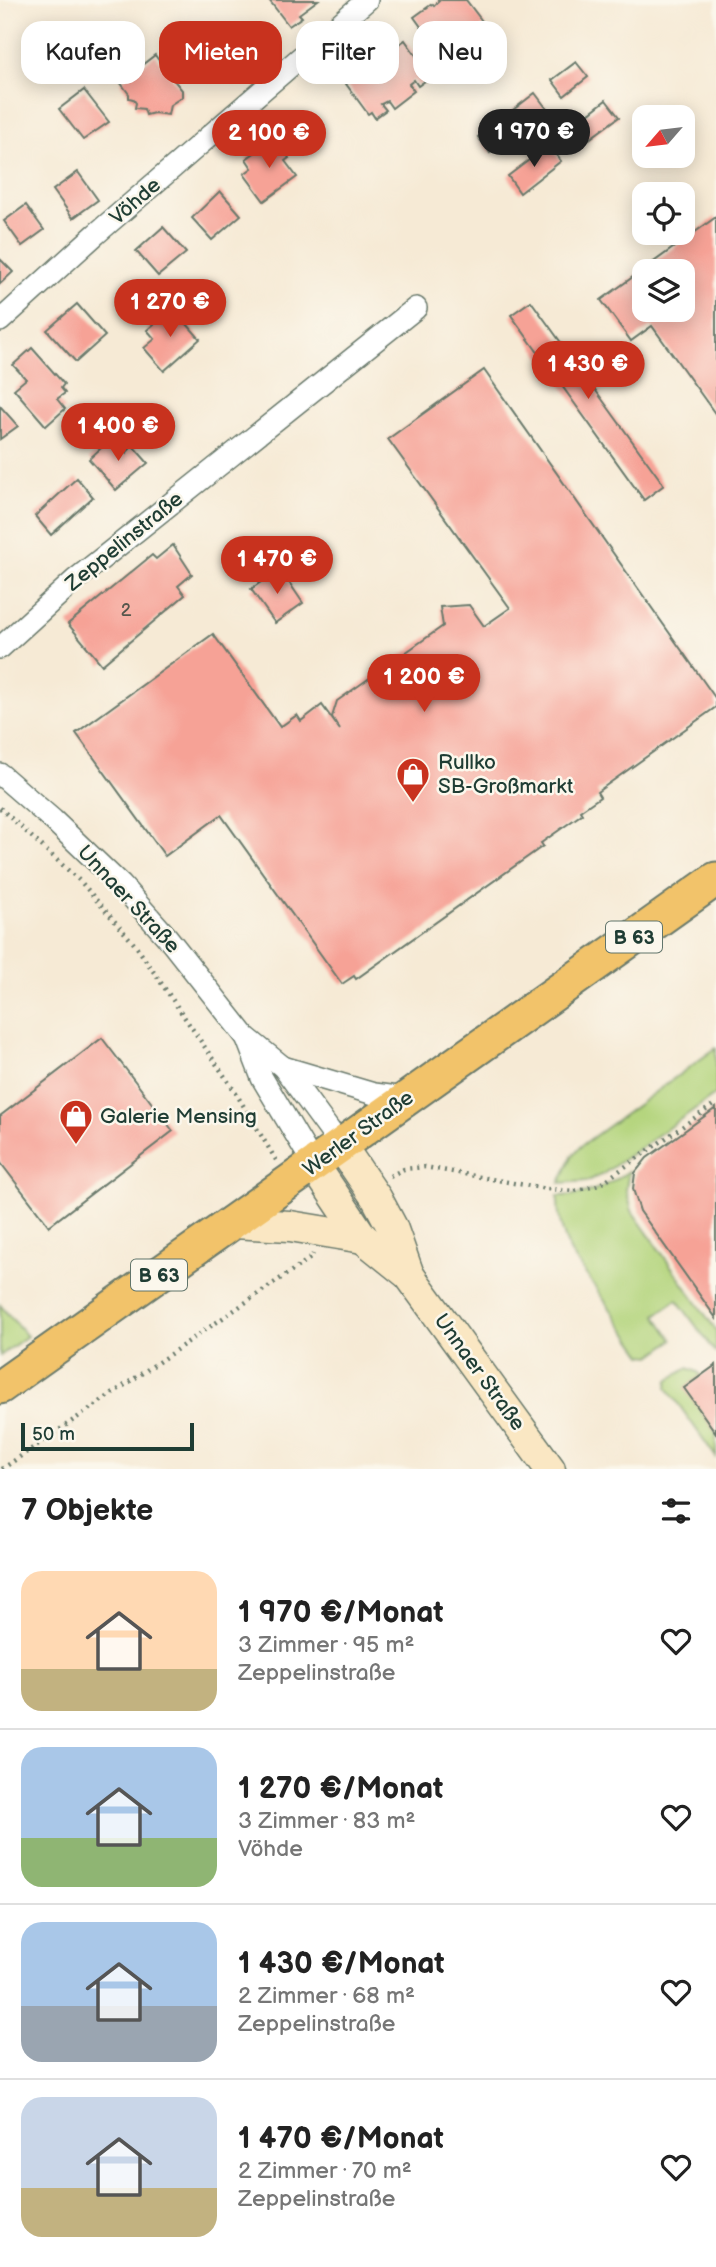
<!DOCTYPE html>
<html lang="de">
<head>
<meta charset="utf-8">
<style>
	body { margin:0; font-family:"Balsamiq Sans",sans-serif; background:#f2f2f2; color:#222; height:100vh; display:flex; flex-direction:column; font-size:26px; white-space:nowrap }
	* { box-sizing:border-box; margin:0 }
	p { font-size:23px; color:#767676 }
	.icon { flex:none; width:38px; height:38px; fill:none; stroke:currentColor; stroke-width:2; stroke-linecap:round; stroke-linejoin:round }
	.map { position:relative; height:1469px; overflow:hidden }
	.sheet { display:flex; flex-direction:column; background:#fff; flex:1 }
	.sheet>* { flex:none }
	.top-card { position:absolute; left:21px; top:21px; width:676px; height:63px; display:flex; gap:14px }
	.needle { width:46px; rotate:242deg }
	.buttons { position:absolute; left:632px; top:105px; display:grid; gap:14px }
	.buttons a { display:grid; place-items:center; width:63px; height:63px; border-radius:14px; background:#fff; box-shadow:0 4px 18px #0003; font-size:35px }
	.scale { position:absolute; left:21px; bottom:18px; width:173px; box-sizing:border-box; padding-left:7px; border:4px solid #1f3d34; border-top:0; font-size:19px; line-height:24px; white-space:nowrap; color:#1f3d34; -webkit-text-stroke:5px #fbf7ec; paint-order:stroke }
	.price { position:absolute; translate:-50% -60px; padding:0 16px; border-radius:24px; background:#c8321e; color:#fff; font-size:23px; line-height:46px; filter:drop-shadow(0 2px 4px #0008) }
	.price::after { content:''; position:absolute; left:50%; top:42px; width:21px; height:16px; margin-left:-10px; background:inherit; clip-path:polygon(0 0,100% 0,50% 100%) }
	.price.current { background:#222; color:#fff }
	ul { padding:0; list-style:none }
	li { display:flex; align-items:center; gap:21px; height:175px; padding:0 21px }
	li+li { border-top:2px solid #e0e0e0 }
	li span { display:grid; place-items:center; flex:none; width:196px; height:140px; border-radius:21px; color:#555 }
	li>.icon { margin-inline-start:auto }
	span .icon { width:84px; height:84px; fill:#fffc; stroke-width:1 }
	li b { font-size:30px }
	h2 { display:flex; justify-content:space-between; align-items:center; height:84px; padding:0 21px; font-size:30px }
	.chip { padding:0 24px; border-radius:21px; background:#fff; box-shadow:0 4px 18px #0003; font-size:24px; line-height:63px }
	.chip.current { background:#c8321e; color:#fff }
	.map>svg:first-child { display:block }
</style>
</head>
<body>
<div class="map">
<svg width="716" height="1469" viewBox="0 0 716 1469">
	<rect width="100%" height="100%" fill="#fbf7ec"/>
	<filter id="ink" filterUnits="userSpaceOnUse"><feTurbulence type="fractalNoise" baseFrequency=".0143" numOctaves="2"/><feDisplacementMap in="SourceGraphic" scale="14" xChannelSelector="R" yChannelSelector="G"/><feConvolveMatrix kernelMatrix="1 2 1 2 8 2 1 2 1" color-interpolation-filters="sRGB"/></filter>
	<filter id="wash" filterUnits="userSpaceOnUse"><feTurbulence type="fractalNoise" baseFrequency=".00686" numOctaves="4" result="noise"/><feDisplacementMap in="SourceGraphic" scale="28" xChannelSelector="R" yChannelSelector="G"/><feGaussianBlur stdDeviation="1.57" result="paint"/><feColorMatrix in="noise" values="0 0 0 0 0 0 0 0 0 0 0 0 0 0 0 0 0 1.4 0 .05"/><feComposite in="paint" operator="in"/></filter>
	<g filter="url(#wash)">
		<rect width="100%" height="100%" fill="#f6ead5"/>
		<g fill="#b3d47c" stroke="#698858" stroke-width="2">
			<path d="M716,1048V1094L603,1174L588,1181L560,1183L572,1156L581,1146Z"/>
			<path d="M629,1171L626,1189L632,1211L716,1330V1353L677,1300L656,1315L673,1340L651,1356L643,1355L571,1253C562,1234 557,1217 558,1196C586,1196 606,1187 629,1171Z"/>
			<path d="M0,1305L27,1336L0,1356Z"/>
			<path d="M688,1368L698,1372L701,1376L685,1388L716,1433V1457L667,1388L668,1380Z"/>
		</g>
		<g id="blocks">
			<g fill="#f6a296" fill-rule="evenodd">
				<path d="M269,0H318L299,14L302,17L289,26Z"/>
				<path d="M438,0H466L485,25L473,34L475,37L456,50L454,47L442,56L414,17L432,4L434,6L439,1Z"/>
				<path d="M248,29L268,53L242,76L221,52Z"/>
				<path d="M405,40L427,71L425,73L429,78L418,86L414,80L409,84L414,91L392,108L387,101L381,104L386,110L375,118L371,112L368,114L346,84Z"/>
				<path d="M155,55L165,69H169L168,73L182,90V97L170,105L168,115L154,113L146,115L144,109L135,108L136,103L133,99L129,98V94L120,82Z"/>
				<path d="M576,62L588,77L564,96L552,80Z"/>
				<path d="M84,90L109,122L83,140L59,109Z"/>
				<path d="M535,93L547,109L490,153L478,137Z"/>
				<path d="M606,100L619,117L577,148L565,132Z"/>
				<path d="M275,138L289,158L285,161L297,177L264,201L244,174L252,168L246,159Z"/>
				<path d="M549,145L561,161L520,193L508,176Z"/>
				<path d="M78,172L98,200L73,218L53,190Z"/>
				<path d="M220,191L241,215L212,240L192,218Z"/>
				<path d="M26,205L44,230L22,246L4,221Z"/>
				<path d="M716,217V415L652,326L631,341L601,300ZM644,271H682V310H644Z"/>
				<path d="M163,227L186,253L158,276L136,251Z"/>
				<path d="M0,259L13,272L0,284Z"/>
				<path d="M531,301L664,485L644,500L511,315Z"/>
				<path d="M77,304L105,336L76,362L47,330Z"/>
				<path d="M173,308L200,339L164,371L144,348L155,339L147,330Z"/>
				<path d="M32,348L64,384L61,388L65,393L57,399L65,409L46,426L14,389L26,379L13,365Z"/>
				<path d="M484,370L716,699V707L597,792L600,797L580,811L582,814L541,843L543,846L356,979L354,976L342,984L221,815L165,856L76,733L213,634L280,727L297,715L301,721L322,705L340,730L332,717L337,701L443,626L440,607L469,605L484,626L510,608L388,439Z"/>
				<path d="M0,406L18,426L0,439Z"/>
				<path d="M112,438L126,453L133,446L148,463L116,490L89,459Z"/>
				<path d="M77,478L93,497L51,535L35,516Z"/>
				<path d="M173,545L192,574L178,586L185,595L102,665L68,624L152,555L156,559Z"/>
				<path d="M280,569L303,603L275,623L251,589Z"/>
				<path d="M102,1038L173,1131L49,1226L0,1162V1116Z"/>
				<path d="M716,1108V1318L640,1211L633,1189L635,1173L647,1158Z"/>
				<path d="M716,1365V1433L684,1388Z"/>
			</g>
		</g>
	</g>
	<g filter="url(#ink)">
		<use href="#blocks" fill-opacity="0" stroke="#6a7a6c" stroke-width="2"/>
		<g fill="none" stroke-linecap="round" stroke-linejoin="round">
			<defs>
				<g id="street">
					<path d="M0,321L96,234L367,0"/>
					<path d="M0,648L75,580L416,308"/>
					<path d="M0,774L53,820L121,885L167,937L246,1037L283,1067L341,1146"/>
					<path d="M247,1039L262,1078L314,1165"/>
					<path d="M283,1067L374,1094L405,1098"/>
				</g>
				<g id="secondary">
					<path d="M341,1146L377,1199L392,1227L409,1275"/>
					<path d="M314,1165L363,1238L409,1275L550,1469"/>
					<path d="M233,1223L290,1226L363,1238"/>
				</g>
				<path id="primary" d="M0,1387L716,879"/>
			</defs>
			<use href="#street" stroke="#6a7a6c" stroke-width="24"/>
			<use href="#secondary" stroke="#6a7a6c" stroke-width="33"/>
			<use href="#primary" stroke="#6a7a6c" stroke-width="37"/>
			<g stroke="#6a7a6c" stroke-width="4.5" stroke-dasharray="2 5" stroke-linecap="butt">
				<path d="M0,808L81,882L136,946L234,1090L276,1160"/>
				<path d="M390,1176L404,1169L425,1167L547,1189L574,1191L599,1185L716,1103"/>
				<path d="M2,1469L312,1257L313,1254"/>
			</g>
			<use href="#street" stroke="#fff" stroke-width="21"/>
			<use href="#secondary" stroke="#fae7c3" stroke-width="30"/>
			<use href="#primary" stroke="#f2c36a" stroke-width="33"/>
		</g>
	</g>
	<defs>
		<symbol id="shop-pin" viewBox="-11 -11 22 30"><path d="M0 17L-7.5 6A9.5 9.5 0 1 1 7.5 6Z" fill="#c8321e" stroke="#fbf7ec"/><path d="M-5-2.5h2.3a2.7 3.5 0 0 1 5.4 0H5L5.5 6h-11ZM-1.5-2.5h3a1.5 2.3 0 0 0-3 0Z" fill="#fff"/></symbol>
	</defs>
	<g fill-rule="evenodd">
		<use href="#shop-pin" x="394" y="755" width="38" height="52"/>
		<use href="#shop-pin" x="57" y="1097" width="38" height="52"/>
	</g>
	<g text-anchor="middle" stroke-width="5" stroke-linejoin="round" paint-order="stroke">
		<g font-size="18" fill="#55564c">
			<text x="126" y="616">2</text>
		</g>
		<g fill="#fbf7ec" stroke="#61756b" stroke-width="2">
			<rect x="606" y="921.5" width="56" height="31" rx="5"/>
			<rect x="131" y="1259.5" width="56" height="31" rx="5"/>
		</g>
		<g font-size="19" font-weight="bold" fill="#1f3d34">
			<text x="634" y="944">B 63</text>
			<text x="159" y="1282">B 63</text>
		</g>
		<g font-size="21" fill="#1f3d34" stroke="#fbf7ec">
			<text transform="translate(135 201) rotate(-41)" y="7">Vöhde</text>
			<text transform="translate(124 541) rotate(-39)" y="7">Zeppelinstraße</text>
			<text transform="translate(129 899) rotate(47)" y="7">Unnaer Straße</text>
			<text transform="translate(358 1133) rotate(-36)" y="7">Werler Straße</text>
			<text transform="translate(480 1372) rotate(54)" y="7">Unnaer Straße</text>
		</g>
		<g font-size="21" fill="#1f3d34" stroke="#fbf7ec" text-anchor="start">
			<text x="438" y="769">Rullko<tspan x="438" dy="24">SB-Großmarkt</tspan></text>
			<text x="100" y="1123">Galerie Mensing</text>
		</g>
	</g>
</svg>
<div class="buttons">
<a><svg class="needle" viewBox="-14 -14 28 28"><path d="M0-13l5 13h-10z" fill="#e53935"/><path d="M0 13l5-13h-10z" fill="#767676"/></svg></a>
<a><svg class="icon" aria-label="locate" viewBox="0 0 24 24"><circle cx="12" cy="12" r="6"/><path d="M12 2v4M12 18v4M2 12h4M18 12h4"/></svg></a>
<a><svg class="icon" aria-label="layers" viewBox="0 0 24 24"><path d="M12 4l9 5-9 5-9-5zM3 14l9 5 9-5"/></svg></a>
</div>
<div class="scale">50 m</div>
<b class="price current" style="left:534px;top:169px">1 970 €</b>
<b class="price" style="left:269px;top:170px">2 100 €</b>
<b class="price" style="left:170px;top:339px">1 270 €</b>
<b class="price" style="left:588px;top:401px">1 430 €</b>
<b class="price" style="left:118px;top:463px">1 400 €</b>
<b class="price" style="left:277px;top:596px">1 470 €</b>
<b class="price" style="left:424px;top:714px">1 200 €</b>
<div class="top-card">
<a class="chip">Kaufen</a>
<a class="chip current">Mieten</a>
<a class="chip">Filter</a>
<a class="chip">Neu</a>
</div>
</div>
<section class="sheet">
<h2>7 Objekte<svg class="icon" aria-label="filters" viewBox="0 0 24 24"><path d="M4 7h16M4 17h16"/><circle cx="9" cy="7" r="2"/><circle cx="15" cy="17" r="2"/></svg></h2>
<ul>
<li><span style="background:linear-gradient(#ffd9b3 70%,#c2b280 0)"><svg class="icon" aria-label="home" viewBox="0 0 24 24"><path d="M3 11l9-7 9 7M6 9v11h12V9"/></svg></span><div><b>1 970 €/Monat</b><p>3 Zimmer · 95 m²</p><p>Zeppelinstraße</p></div><svg class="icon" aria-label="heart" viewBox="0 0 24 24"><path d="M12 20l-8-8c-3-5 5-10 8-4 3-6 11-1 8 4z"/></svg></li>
<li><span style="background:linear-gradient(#a9c7e8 65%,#8fb573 0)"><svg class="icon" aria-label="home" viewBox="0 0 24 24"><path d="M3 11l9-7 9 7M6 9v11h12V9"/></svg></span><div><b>1 270 €/Monat</b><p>3 Zimmer · 83 m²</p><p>Vöhde</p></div><svg class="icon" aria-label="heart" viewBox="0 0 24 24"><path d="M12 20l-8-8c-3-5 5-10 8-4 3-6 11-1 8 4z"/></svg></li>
<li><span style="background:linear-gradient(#a9c7e8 60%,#9aa5b1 0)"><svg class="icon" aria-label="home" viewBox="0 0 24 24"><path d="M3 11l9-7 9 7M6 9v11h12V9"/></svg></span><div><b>1 430 €/Monat</b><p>2 Zimmer · 68 m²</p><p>Zeppelinstraße</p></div><svg class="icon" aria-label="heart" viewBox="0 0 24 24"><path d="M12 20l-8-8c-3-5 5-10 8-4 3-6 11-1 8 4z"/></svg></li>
<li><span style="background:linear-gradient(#c9d6e8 65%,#c2b280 0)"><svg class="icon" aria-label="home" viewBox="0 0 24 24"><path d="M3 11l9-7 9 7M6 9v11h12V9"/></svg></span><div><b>1 470 €/Monat</b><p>2 Zimmer · 70 m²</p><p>Zeppelinstraße</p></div><svg class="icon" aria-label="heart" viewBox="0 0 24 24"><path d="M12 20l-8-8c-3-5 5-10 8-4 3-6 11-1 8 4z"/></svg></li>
</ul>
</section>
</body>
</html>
